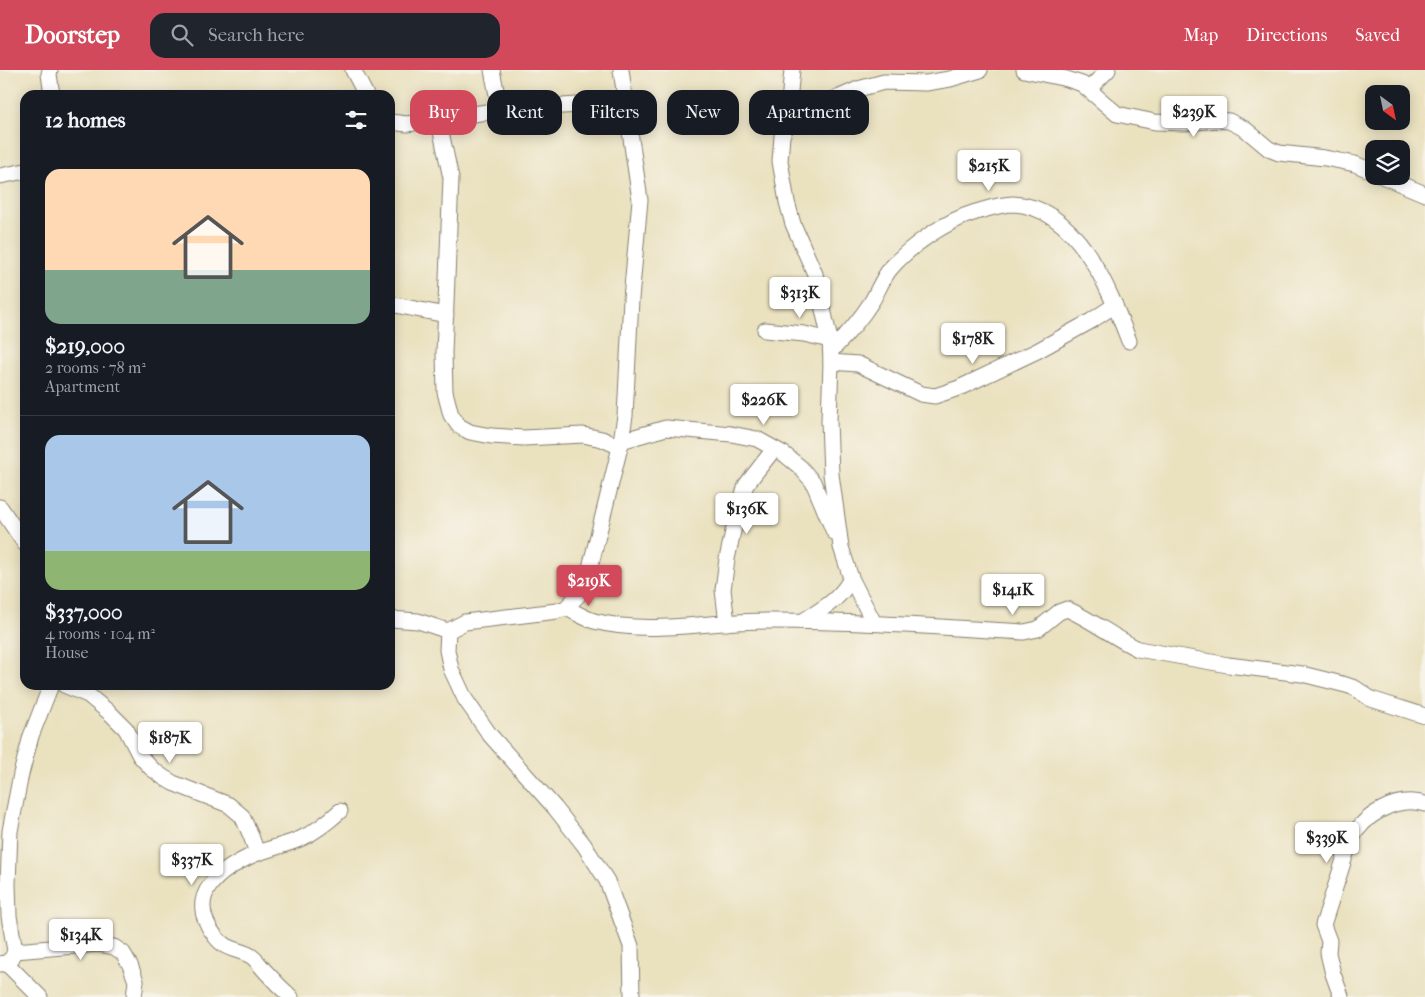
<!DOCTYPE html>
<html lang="en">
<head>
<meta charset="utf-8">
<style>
	body { margin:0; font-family:"IM FELL French Canon",serif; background:#20242c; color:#f1f3f6; height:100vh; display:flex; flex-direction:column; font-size:19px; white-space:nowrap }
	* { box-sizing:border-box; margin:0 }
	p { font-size:16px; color:#9ea1a6 }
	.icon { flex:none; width:28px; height:28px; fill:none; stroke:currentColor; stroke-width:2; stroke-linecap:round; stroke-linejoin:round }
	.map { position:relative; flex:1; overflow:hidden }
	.sheet { position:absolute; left:20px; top:20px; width:375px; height:600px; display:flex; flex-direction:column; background:#171b24; border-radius:15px; box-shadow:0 2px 12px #0003 }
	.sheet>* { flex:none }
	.banner { position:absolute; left:410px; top:20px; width:475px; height:45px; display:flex; gap:10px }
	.needle { width:32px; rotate:147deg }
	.controls { position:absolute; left:1365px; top:15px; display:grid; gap:10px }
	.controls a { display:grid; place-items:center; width:45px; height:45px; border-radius:10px; background:#171b24; box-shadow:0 2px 12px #0003; font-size:25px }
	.price { position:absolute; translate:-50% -42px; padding:0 11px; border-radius:5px; background:#fff; color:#222; font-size:16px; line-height:32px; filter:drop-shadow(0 1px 2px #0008) }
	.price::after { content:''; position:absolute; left:50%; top:30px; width:15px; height:11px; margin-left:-8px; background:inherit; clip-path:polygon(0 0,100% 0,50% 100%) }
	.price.current { background:#d1495b; color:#fff }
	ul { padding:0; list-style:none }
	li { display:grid; align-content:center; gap:10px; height:265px; padding:0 25px }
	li+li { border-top:1px solid #363941 }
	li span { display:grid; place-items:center; height:155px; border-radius:15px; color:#555 }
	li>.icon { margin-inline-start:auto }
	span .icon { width:90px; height:90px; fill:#fffc; stroke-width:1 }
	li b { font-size:21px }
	h2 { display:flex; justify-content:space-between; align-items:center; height:60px; padding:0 25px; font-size:21px }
	.tag { padding:0 18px; border-radius:15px; background:#171b24; box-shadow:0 2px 12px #0003; font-size:18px; line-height:45px }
	.tag.current { background:#d1495b; color:#fff }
	header { display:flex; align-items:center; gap:30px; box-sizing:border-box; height:70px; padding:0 25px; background:#d1495b; color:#fff }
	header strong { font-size:24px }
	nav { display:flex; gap:28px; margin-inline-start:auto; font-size:18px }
	.search { width:350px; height:45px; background:#20242c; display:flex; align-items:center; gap:12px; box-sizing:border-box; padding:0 18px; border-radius:15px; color:#9ea1a6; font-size:19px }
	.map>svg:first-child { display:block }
</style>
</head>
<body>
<header>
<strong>Doorstep</strong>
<div class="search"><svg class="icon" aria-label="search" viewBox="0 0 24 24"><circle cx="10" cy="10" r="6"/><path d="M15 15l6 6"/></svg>Search here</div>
<nav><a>Map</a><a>Directions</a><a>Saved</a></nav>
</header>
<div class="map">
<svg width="1425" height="927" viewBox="0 0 1425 927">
	<rect width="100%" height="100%" fill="#f7f3e8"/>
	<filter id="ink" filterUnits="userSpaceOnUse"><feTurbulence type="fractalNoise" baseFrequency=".02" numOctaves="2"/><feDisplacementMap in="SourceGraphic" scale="10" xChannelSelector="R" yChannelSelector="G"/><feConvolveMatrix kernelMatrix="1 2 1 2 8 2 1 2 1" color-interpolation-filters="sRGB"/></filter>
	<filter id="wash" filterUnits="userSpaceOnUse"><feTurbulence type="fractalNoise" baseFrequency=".0096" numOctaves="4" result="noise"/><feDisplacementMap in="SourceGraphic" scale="20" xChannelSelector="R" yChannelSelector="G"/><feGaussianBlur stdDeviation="1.12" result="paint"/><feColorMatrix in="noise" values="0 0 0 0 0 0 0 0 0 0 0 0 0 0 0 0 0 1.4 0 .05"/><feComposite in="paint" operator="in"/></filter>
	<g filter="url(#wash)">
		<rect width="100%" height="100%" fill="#eae1bf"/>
	</g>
	<g filter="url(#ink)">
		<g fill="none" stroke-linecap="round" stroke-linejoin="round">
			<defs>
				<g id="minor">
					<path d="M50,0L49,4L52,25"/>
					<path d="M353,0L366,25"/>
					<path d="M492,0L500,40"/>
					<path d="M621,0L640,130L631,229L625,346L620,377L585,518L566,538L557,541L465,552L448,561L447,580L451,599L465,629L490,665L555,738L584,775L607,811L631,876L632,927"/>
					<path d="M1024,0L1067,9L1082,14L1117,44L1155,52L1185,53L1217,50L1229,51L1245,59L1269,79L1279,83L1325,88L1355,94L1374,102"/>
					<path d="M1089,19L1108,0"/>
					<path d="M438,48L451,108L444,283L445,322L451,345L459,356L470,362L491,366L524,368L583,365L602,369L620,377"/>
					<path d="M390,52L407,54L500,40L625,32"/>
					<path d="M787,54L792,0"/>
					<path d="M0,106L25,101"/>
					<path d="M1382,106L1425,124"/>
					<path d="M390,234L446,245"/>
					<path d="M765,260L804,264L830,270"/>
					<path d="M831,281C846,266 860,250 872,231C878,221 883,207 891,198C911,175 946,151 976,142C987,139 1001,134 1013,134C1078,137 1109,219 1129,271"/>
					<path d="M831,292L858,294L921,324L935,326L959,318L1037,281L1091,251L1115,235"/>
					<path d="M621,371L666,358L731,364L757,369L784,384L800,397L813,412L834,462"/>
					<path d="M0,437L25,474"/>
					<path d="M566,538C575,542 584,548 594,551C652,566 711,550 771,551C855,551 939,557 1024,562L1038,559L1059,542L1067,539C1092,550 1113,567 1138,579L1228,595L1302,604L1346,615L1355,618L1371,629L1425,646"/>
					<path d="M390,549L418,551L448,561"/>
					<path d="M803,551C822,539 841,529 851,508"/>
					<path d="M727,553L723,520L727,489L737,443L746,415L774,379"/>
					<path d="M874,553L851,508L841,477L831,404L829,351L831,292L830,270L815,204L793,154L787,132L780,91L782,66L787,54L801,44L858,19L884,12L926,13L950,9L980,0"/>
					<path d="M64,615L88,625L111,644L126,659L140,686L151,698L163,707L173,713L229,735L242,746L251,766L257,783"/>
					<path d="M15,881L98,874L114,877L123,883L130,895L136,911L134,927"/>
					<path d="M6,893L40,927"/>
					<path d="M0,894L6,893L12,888L15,881L9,846L8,814L10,761L21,704L31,666L51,615"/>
					<path d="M1341,926L1333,904L1328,883L1329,871L1323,855L1350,771C1363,746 1395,725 1425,734"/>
					<path d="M291,927C282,919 274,911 266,902C261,897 257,890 251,886C236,878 226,881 215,866C183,825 220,800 255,784C270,778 287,775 302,768C317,761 328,752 340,741"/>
				</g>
			</defs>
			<use href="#minor" stroke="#837e6e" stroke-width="17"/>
			<use href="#minor" stroke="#fff" stroke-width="15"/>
		</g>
	</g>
</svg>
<div class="controls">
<a><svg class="needle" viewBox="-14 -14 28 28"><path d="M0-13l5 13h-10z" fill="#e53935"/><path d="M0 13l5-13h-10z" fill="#9ea1a6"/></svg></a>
<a><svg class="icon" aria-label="layers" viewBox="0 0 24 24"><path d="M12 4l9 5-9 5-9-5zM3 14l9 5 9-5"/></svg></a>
</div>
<b class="price" style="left:1194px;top:68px">$239K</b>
<b class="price" style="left:989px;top:122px">$215K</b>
<b class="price" style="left:800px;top:249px">$313K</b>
<b class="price" style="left:973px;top:295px">$178K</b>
<b class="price" style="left:764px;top:356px">$226K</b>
<b class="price" style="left:747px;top:465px">$136K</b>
<b class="price current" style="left:589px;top:537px">$219K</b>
<b class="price" style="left:1013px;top:546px">$141K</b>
<b class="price" style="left:170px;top:694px">$187K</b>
<b class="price" style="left:1327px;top:794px">$339K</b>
<b class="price" style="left:192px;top:816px">$337K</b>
<b class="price" style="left:81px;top:891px">$134K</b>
<div class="banner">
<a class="tag current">Buy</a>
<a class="tag">Rent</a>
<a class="tag">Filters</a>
<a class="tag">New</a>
<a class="tag">Apartment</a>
</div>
<section class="sheet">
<h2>12 homes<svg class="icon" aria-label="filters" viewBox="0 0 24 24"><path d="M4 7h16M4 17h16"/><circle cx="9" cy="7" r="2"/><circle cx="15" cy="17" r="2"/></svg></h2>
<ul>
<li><span style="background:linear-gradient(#ffd9b3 65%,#7fa58c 0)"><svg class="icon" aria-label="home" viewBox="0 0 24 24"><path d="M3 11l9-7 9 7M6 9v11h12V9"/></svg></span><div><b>$219,000</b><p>2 rooms · 78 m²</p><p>Apartment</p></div></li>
<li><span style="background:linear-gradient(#a9c7e8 75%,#8fb573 0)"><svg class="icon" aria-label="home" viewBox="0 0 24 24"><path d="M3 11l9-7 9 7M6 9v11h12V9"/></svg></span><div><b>$337,000</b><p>4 rooms · 104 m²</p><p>House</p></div></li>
</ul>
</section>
</div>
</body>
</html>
